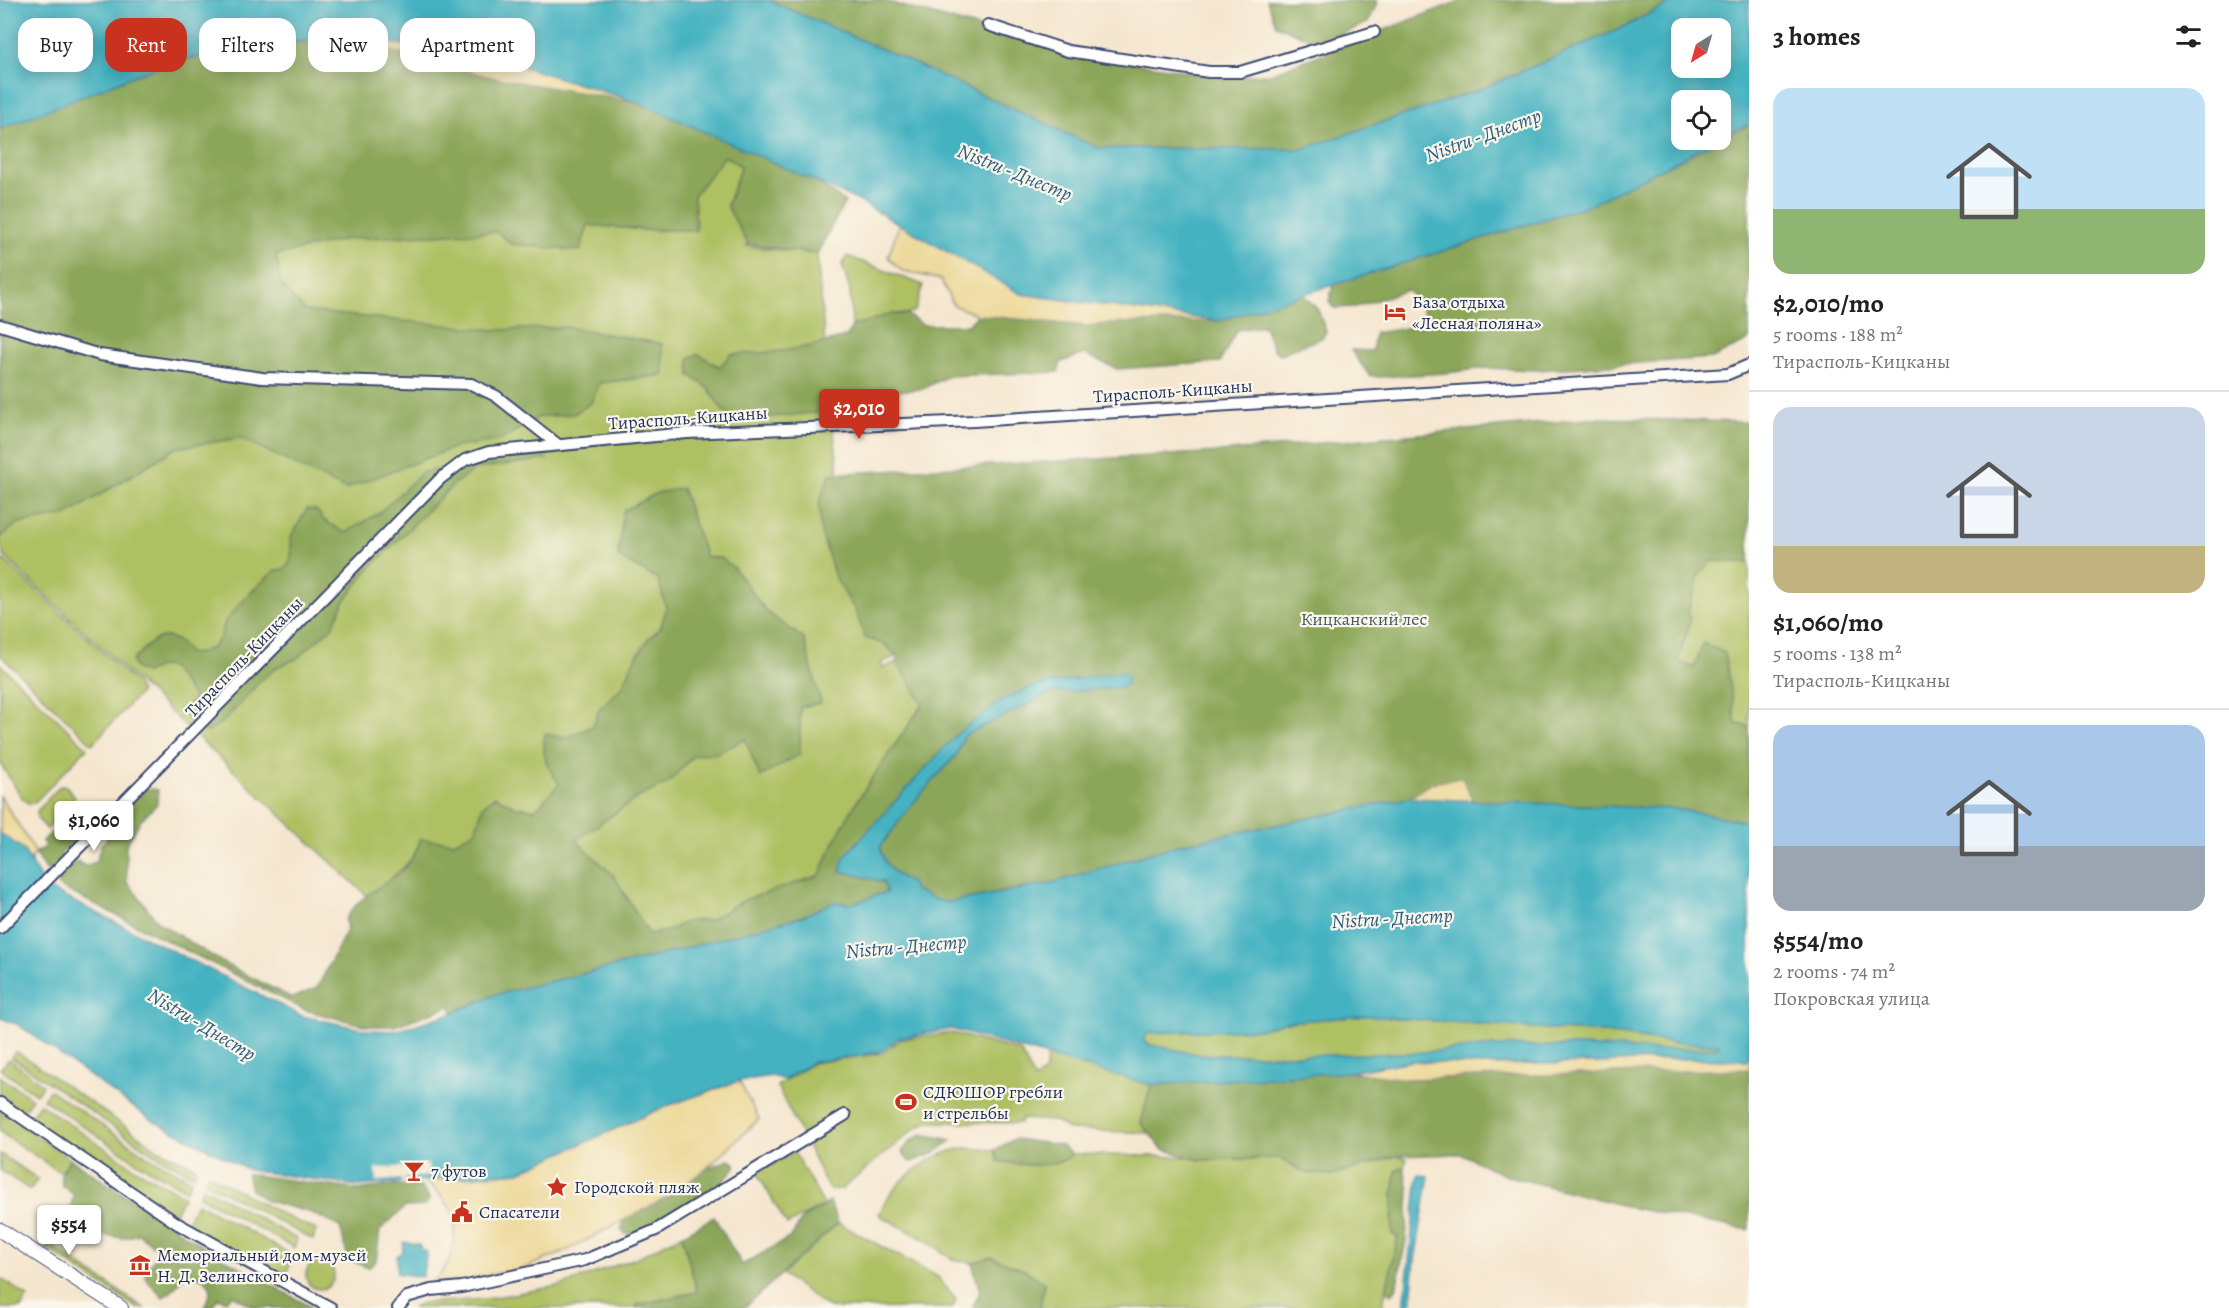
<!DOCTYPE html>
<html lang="en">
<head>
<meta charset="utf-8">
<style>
	body { margin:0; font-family:Alegreya,serif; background:#f6f6f6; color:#222; height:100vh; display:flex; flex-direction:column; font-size:22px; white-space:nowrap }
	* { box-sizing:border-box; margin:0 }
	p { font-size:20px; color:#767676 }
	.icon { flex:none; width:33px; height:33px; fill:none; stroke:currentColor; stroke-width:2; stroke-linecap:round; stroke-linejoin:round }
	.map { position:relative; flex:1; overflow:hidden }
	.drawer { display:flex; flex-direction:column; background:#fff; width:480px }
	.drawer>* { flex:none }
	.banner { position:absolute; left:18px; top:18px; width:570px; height:54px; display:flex; gap:12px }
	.needle { width:39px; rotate:217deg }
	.tools { position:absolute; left:1671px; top:18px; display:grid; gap:12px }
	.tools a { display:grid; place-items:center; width:60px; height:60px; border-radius:12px; background:#fff; box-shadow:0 3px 15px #0003; font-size:30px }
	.price { position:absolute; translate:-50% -51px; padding:0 14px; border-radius:6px; background:#fff; color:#222; font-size:20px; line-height:39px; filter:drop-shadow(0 2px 3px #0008) }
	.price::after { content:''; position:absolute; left:50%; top:36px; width:18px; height:14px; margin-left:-9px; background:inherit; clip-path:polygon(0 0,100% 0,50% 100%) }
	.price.active { background:#c8321e; color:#fff }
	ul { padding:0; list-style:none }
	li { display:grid; align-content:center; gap:12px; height:318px; padding:0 24px }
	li+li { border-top:2px solid #e0e0e0 }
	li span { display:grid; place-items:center; height:186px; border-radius:18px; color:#555 }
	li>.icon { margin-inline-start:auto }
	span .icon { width:108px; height:108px; fill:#fffc; stroke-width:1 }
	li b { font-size:26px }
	h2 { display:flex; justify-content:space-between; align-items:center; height:72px; padding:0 24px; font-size:26px }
	.tag { padding:0 21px; border-radius:18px; background:#fff; box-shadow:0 3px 15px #0003; font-size:21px; line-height:54px }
	.tag.active { background:#c8321e; color:#fff }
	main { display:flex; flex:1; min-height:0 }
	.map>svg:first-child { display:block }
</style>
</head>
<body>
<main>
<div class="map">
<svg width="1749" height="1308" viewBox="0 0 1749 1308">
	<rect width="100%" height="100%" fill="#fbf7ec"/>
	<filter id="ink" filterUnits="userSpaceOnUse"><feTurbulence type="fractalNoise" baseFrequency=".0167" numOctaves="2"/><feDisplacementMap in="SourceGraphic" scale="12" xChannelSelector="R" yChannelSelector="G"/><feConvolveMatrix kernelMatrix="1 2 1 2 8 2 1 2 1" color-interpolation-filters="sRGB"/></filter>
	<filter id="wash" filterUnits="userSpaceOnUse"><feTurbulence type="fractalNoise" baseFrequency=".008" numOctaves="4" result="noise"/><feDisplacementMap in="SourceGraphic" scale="24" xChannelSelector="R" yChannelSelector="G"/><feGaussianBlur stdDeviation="1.35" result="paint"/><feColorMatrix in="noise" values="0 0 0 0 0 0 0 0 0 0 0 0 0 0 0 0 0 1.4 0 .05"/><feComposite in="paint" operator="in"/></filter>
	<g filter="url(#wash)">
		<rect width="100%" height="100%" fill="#f5e6cf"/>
		<g fill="#afc063" stroke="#657860" stroke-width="1.5">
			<path d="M725,156L741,166L727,206L748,244L746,246L817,254L830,402L856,612L869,639L884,644L897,656L881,663L883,668L897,662L923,704L910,724L957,734L841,871L654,957L393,909L365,894L4,556L0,541V332L4,233L588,225L647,230H695L694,195Z"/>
			<path d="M847,256L923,285L915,311L906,314H891L852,326L850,291L842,264Z"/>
			<path d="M1749,548V730L1656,693L1699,556Z"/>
			<path d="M4,560L136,683L141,692L92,744L0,655V561Z"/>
			<path d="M0,664L87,748L34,803H28L23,799L0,763Z"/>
			<path d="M60,786H66L75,797L47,829L37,818V811Z"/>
			<path d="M1366,1016L1605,1033L1676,1043L1720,1045L1716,1048L1652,1050L1580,1046H1496L1413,1053L1333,1055H1201L1151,1045L1143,1041L1148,1033L1262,1029L1284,1022Z"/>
			<path d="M951,1033L1020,1051L1035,1080L1045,1071L1047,1056L1151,1085L1141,1123L1149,1133L1070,1130L1055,1121L1022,1119L1020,1123L927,1122L914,1129L842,1189H829L777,1086L813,1063L883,1053L901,1039Z"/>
			<path d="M16,1051L158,1149L197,1168L194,1176L152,1153L11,1057Z"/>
			<path d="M9,1059L43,1085L36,1094L0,1069Z"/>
			<path d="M0,1076L32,1099L22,1113L0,1096Z"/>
			<path d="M50,1090L149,1157L192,1180L186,1190L143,1166L43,1099Z"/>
			<path d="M40,1104L139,1171L184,1196L173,1217L28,1119Z"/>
			<path d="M0,1111L70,1159L61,1173L0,1132Z"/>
			<path d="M966,1148L995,1150L998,1161C1019,1162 1057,1171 1072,1154L1188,1157L1200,1160L1280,1158L1305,1173L1334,1175L1396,1156L1407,1159L1404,1167L1396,1171L1393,1195L1392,1234L1398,1237L1382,1308H1040L1044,1283L1027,1271L991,1257L972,1263L952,1259L929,1242L879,1215C891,1182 931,1152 966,1148Z"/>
			<path d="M794,1152L824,1205L787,1225L757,1173Z"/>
			<path d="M0,1154L38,1179L30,1190L0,1170Z"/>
			<path d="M208,1174L287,1217L316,1230L313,1240L205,1182Z"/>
			<path d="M203,1187L297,1239L294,1248L199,1196Z"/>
			<path d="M197,1203L294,1256L284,1278L185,1225Z"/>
			<path d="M838,1223L938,1277L956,1300L953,1308H829L782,1274Z"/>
			<path d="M682,1235L697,1292L637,1305L635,1308H412L422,1303L486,1299L563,1285L636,1258Z"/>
			<path d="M49,1244L144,1308H137L46,1248Z"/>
			<circle cx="320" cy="1275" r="14"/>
			<path d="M0,1278L28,1297L21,1308H0Z"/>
		</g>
		<g fill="#8ba659" stroke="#536a5c" stroke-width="1.5">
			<path d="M768,0H881L1060,51L1223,77L1270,74L1462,0H1676L1624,27L1479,90L1302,149L1098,148L893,54Z"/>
			<path d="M1267,0L1325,2L1376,0L1377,3L1369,22C1323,43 1323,46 1276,25Z"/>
			<path d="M334,37L365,40L366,45L491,77L640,103L812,179L845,202L817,254L748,244L727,206L741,166L725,156L694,195L696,230H647L588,225L580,251L511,244L497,232L347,239L276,255L281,285L305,311L496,330L567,327L662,344L664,375L600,383L591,403L574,414L539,417L501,440L456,447L345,489L240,438L176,448L67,515L17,524L0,538V129L171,61Z"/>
			<path d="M1749,124V340L1712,358L1538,370L1484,368L1447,373L1378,377L1369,375L1351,350L1372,351L1375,333L1427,325L1421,305L1407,290L1355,307L1334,308L1329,302L1333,285L1590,205Z"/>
			<path d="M1303,294L1318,310L1326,332L1322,338L1280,354L1274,350L1264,326L1237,330L1220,362L1117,369L1084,354L1061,362L1058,372L948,376L922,389L823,397L822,412L741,420L722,410L709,389L690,375L689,358L698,354L720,367L731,354C771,354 809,349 847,336L852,326L891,314H906L923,325H968L978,315L1087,326L1118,323L1218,321Z"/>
			<path d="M1598,418L1749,422V563L1711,561L1700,574L1688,611L1691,619L1678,661L1694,668L1703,643L1725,653L1736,724L1749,726V822L1676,809L1473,801L1462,778L1432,783L1409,798L1181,844L1049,884L949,902L936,900L914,890L912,884C894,874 885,868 880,847L912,804L957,754L964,737L841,871L883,882L888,891L851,904L834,902L803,916L654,957L494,995L453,1012L450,1006L394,1026H367L305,1010L58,886L59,876L77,861L85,866L96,862L101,845L113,832V821L144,788L158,790L157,804L140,821L126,845L127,882L159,923L225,964L292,998L317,988L347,930L345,920C349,914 354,906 359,902C381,883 414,870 420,839L454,842L475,831L483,806L495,796L514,806L535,810L559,784C547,766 541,757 545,734L565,738L593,726L599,709L623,686L633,662L648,639L661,627L666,608L658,579L618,557L623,511L657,493L682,488L706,557L721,558L734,568L766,611L804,639L821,703L800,707V754L760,777L745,739L718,753L694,755L668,783L639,797L576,840L613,875L649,934L667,931L688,921L710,920L744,900L820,875C842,814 887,758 923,704L897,662V656L884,644L865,638L856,612L835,577L821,532L819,502L830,474L1220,452Z"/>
			<path d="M537,451L547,459L476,469L455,483L366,572L344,602L333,626L296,659L277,667L261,680L225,720L208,732L188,719L185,713L194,698L171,667L161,666L145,673L135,668L132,661C153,640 166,623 189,653L196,654L212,648L220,638L225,621L249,594L274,571L286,568L291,559V537L307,509L316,510L325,521L345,533L379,513L423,472L471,464L503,454Z"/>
			<path d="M94,806L99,811L85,828L82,826L78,831L80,833L60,855L62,858L48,872L35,853L43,849L45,845L42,841L63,823Z"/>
			<path d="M1749,1069V1230L1633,1208L1504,1175L1462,1154L1396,1156L1334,1175L1305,1173L1280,1158L1200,1160L1162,1149L1141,1123L1151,1085L1349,1072L1408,1079Z"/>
			<path d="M921,1134L952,1140L933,1154L910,1162L902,1152L911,1141Z"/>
			<path d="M1014,1139L1060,1145L1072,1154C1058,1170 1017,1165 998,1161L995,1150Z"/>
			<path d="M70,1159L210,1251L313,1308H256L233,1295L226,1301L218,1298L211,1308H204C205,1304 209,1299 210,1294C214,1280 196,1275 186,1274L172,1291L163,1297L146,1279L145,1273L159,1251L139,1234L123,1238L103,1235L94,1226L79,1221L70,1208L74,1195L62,1186L61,1173Z"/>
			<path d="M729,1160L735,1163V1167L724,1181L643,1233L626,1234L621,1230L624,1220L671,1195L707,1168Z"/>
			<path d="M1404,1167L1409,1191L1406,1240L1396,1289L1392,1294L1386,1290L1398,1237L1392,1234L1393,1195L1396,1171Z"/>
			<path d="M247,1174L358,1190L395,1185L422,1187L430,1199L424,1206L405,1207L380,1230L376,1261L368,1268L348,1259L340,1227L312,1213L267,1201L251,1190Z"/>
			<path d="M830,1202L838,1223L744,1308H635L637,1305L697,1292L682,1235L714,1217L742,1265L791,1237L803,1218Z"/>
			<path d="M991,1257L1027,1271L1044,1283L1040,1308H972L980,1292L972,1263Z"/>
		</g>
		<g fill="#eeda9e" stroke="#84847e" stroke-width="1.5">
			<path d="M365,40L476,52L640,103L491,77L366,45Z"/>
			<path d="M900,222L1021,294L1218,321L1118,323L1087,326L978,315L953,305L941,280L901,270L888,257Z"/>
			<path d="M1462,778L1473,801L1409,798L1432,783Z"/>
			<path d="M0,796L33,848L35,853L30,861L23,849L0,833Z"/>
			<path d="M1669,1059L1749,1060V1069L1408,1079L1349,1072L1412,1061L1481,1065L1599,1063Z"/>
			<path d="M739,1081L759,1119L707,1168L671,1195L566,1251L515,1272L497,1273L464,1281L433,1282C456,1260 453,1247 456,1217L440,1194L424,1180L519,1172L664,1107Z"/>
		</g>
		<g fill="#45b2c1" stroke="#307090" stroke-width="1.5" fill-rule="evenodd">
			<path d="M0,0H768L893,54L1098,148L1302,149L1479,90L1624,27L1676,0H1749V124L1721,138L1720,100H1682V140H1718L1590,205L1218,321L1021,294L857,200L640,103L476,52L334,37L171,61L0,129ZM1682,28H1720V68H1682Z"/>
			<path d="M1121,672L1128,677L1127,683L1124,687L1050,693L964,736L957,754L912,804L880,847C885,868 894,874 912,884L914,890L936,900L950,902L1049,884L1181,844L1409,798L1676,809L1749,822V1060L1669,1059L1599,1063L1481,1065L1412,1061L1349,1072L1151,1085L951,1029L899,1038L882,1051L860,1056L813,1062L784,1080L772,1076L739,1081L664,1107L519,1172L358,1186L249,1170L150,1119L17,1024L0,1018V833L23,849L44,884L51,890L302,1016L367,1030L395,1031L453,1013L494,995L654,957L803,916L834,902L851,904L887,892L883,882L841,871L843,858L957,734L1002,700L1034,686ZM1366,1016L1605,1033L1676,1043L1719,1045L1716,1048L1652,1050L1580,1046H1496L1413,1053L1333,1055H1201L1151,1045L1143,1041L1148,1033L1262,1029L1284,1022Z"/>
			<path d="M1418,1175L1429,1176L1415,1260L1410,1308H1404Z"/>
			<path d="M404,1242L419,1245L421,1250L427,1252L422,1277L397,1273V1256L402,1253Z"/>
		</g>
		<path fill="#f5e6cf" d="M428,1164L429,1176L404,1178V1184H402L401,1179L377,1181L376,1169Z"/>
	</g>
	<g filter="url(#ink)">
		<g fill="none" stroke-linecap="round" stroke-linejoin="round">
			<defs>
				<g id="minor">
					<path d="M988,25L1068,51L1209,72H1240L1374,32"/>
					<path d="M0,325L100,355L262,378L471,384L496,396L557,444"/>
					<path d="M0,928L440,479L465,460L489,452L687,433L974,421L1728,374L1749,365"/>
					<path d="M0,1103L178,1224L331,1308"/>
					<path d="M398,1308L407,1297L431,1290L462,1287L585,1260L656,1230L845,1115"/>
				</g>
				<path id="major" d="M0,1230L121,1308"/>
			</defs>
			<use href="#minor" stroke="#3c4a6f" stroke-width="14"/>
			<use href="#major" stroke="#3c4a6f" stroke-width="16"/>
			<use href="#minor" stroke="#fff" stroke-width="10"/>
			<use href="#major" stroke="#fff" stroke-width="14"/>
		</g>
	</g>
	<defs>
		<symbol id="hotel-bare" viewBox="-9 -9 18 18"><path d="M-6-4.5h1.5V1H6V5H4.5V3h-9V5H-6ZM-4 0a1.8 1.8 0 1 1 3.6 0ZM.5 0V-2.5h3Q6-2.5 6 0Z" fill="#c8321e" stroke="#fbf7ec" stroke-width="2.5" paint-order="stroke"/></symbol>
		<symbol id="stadium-bare" viewBox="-9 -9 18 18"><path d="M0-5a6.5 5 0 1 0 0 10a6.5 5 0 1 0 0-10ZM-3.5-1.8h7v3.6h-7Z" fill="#c8321e" stroke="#fbf7ec" stroke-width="2.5" paint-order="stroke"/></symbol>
		<symbol id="bar-bare" viewBox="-9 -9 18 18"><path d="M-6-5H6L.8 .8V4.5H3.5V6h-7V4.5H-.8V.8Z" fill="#c8321e" stroke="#fbf7ec" stroke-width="2.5" paint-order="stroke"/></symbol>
		<symbol id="sight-bare" viewBox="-9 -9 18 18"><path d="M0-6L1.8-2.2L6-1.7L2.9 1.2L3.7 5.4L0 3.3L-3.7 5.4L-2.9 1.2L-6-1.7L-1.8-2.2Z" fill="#c8321e" stroke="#fbf7ec" stroke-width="2.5" paint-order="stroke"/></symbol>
		<symbol id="civic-bare" viewBox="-9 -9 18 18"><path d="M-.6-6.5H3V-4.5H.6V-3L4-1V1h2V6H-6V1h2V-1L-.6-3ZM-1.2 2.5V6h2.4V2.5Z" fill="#c8321e" stroke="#fbf7ec" stroke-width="2.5" paint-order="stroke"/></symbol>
		<symbol id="museum-bare" viewBox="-9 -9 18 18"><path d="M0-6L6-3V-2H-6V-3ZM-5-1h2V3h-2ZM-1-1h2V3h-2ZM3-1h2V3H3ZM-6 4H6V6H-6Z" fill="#c8321e" stroke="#fbf7ec" stroke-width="2.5" paint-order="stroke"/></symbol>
	</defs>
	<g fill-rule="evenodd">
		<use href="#hotel-bare" x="1380" y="297" width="30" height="30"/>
		<use href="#stadium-bare" x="891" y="1087" width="30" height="30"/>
		<use href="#bar-bare" x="399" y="1156" width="30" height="30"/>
		<use href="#sight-bare" x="542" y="1172" width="30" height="30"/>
		<use href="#civic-bare" x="447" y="1197" width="30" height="30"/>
		<use href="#museum-bare" x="125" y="1250" width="30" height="30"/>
	</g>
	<g text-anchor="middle" stroke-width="4.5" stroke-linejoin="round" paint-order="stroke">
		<g font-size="18" fill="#1b2f5e" stroke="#fbf7ec" text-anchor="start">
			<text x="1412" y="308">База отдыха<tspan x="1412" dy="21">«Лесная поляна»</tspan></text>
			<text x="923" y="1098">СДЮШОР гребли<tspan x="923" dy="21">и стрельбы</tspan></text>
			<text x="431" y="1177">7 футов</text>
			<text x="574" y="1193">Городской пляж</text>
			<text x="479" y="1218">Спасатели</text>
			<text x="157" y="1261">Мемориальный дом-музей<tspan x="157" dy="21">Н. Д. Зелинского</tspan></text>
		</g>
		<g font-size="18" fill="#1b2f5e" stroke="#fbf7ec">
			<text transform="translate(1173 391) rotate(-4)" y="6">Тирасполь-Кицканы</text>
			<text transform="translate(688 418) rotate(-4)" y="6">Тирасполь-Кицканы</text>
			<text transform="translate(244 657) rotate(-46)" y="6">Тирасполь-Кицканы</text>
		</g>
		<g font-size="18" fill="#475a60" stroke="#fbf7ec">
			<text x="1364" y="625">Кицканский лес</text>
		</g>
		<g font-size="20" font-style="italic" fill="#2a5d81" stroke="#fbf7ec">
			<text transform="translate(1483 135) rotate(-20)" y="7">Nistru - Днестр</text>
			<text transform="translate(1015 172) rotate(22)" y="7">Nistru - Днестр</text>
			<text transform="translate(1392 918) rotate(-3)" y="7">Nistru - Днестр</text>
			<text transform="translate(906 946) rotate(-5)" y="7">Nistru - Днестр</text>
			<text transform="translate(202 1024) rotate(31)" y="7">Nistru - Днестр</text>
		</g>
	</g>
</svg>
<div class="tools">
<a><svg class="needle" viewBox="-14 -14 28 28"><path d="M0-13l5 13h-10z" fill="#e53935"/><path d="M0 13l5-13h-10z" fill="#767676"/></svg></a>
<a><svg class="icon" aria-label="locate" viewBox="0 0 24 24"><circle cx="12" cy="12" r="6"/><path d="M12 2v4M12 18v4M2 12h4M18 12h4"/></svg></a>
</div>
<b class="price active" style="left:859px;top:440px">$2,010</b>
<b class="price" style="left:94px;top:852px">$1,060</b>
<b class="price" style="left:69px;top:1256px">$554</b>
<div class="banner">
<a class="tag">Buy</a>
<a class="tag active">Rent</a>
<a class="tag">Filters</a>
<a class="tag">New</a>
<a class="tag">Apartment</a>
</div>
</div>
<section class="drawer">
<h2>3 homes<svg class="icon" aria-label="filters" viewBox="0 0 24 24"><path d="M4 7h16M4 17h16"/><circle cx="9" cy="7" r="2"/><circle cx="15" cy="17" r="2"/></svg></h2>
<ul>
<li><span style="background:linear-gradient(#bfe0f5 65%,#8fb573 0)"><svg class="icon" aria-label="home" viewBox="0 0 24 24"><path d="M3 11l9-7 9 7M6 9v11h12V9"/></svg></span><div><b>$2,010/mo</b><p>5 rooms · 188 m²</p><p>Тирасполь-Кицканы</p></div></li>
<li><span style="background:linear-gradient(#c9d6e8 75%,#c2b280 0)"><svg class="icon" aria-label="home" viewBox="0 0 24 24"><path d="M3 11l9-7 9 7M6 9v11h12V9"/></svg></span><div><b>$1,060/mo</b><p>5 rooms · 138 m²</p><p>Тирасполь-Кицканы</p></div></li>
<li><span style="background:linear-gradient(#a9c7e8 65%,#9aa5b1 0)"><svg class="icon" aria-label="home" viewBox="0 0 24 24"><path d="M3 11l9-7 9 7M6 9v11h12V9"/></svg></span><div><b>$554/mo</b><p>2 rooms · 74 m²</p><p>Покровская улица</p></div></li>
</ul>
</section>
</main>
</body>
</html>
